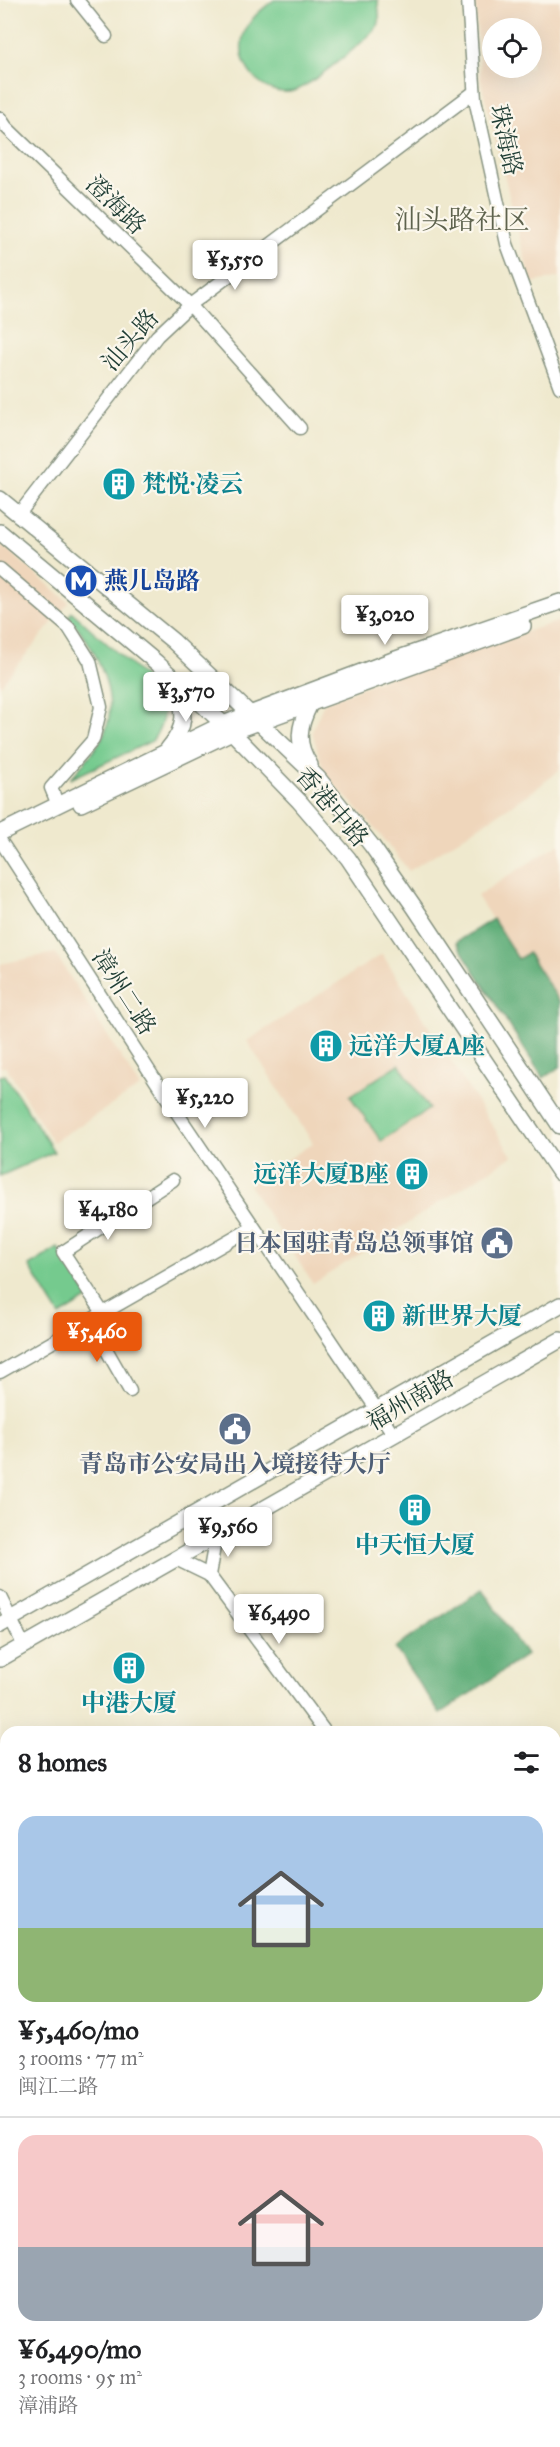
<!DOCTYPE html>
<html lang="en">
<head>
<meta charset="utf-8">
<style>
	body { margin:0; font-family:"IM FELL Great Primer","Noto Serif SC",serif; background:#f2f2f2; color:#202124; height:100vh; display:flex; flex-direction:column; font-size:22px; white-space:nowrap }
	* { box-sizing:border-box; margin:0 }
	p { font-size:20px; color:#757577 }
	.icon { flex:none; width:33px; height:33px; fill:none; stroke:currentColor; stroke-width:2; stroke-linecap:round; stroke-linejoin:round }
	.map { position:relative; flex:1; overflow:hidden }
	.sheet { position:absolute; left:0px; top:1726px; width:561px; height:722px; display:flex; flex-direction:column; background:#fff; border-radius:18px 18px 0 0; box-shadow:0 6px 24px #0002 }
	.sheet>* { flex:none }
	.tools { position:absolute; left:482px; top:18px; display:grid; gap:12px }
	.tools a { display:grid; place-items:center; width:60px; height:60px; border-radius:50%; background:#fff; box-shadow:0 6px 24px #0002; font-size:30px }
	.price { position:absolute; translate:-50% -51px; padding:0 14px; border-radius:6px; background:#fff; color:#222; font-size:20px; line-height:39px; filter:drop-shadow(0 2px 3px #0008) }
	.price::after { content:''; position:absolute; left:50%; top:36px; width:18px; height:14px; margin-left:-9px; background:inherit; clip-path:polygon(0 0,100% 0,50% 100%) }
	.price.active { background:#ea580c; color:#fff }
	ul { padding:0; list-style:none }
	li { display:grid; align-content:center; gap:12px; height:318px; padding:0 18px }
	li+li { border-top:2px solid #e0e0e0 }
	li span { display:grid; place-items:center; height:186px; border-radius:18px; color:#555 }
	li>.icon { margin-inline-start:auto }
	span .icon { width:108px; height:108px; fill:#fffc; stroke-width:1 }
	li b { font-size:26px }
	h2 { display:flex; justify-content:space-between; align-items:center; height:72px; padding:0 18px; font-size:26px }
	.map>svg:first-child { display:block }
</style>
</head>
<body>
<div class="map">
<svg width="560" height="2447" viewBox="0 0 560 2447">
	<rect width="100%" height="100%" fill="#fbf7ec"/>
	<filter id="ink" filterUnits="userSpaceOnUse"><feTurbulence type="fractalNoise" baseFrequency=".0167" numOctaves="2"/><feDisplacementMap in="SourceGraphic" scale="12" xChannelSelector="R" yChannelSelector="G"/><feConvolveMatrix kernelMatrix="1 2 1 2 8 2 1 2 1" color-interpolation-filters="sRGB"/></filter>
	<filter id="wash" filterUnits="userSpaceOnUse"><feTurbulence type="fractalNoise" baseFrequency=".008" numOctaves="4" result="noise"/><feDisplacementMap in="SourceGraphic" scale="24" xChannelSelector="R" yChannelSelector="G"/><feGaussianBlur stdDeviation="1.35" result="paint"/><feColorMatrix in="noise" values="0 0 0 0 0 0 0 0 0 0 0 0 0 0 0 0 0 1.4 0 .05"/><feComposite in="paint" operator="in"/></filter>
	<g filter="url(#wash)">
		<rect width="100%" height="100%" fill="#efe9ce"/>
		<g fill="#efd6bb" fill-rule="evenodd">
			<path d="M475,0H560V277L531,283L481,82ZM492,28H531V68H492Z"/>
			<path d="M0,544L69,602L0,686Z"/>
			<path d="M560,621V770L529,794L409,871L370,822L324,774L312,731L324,703L410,668Z"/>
			<path d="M560,843V1002L528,953L518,959L477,896Z"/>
			<path d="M55,953L140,1087L53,1142L6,1067H0V964Z"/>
			<path d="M382,954L512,1156L313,1284L249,1185L313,1143L247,1041Z"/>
		</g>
		<g fill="#75ca8e" stroke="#4a8461" stroke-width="1.5">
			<path d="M274,0H378C378,6 380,17 379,23C375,35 306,88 294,91C262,99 233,63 244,34C250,18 261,10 274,0Z"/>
			<path d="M72,612L164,695C165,713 163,726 152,741L70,779C104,741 122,719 101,668C93,648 83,632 68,617Z"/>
			<path d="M399,1064L429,1109L381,1141L350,1096Z"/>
			<path d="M5,1075L54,1152L0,1176V1076Z"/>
			<path d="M58,1248L89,1298L60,1316L29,1266Z"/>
		</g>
		<g fill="#60ae79" stroke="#407656" stroke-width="1.5">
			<path d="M493,919L518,959L528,953L560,1002V1067L543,1078L456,942Z"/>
			<path d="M482,1589L526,1655L440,1714L395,1648Z"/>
		</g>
	</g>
	<g filter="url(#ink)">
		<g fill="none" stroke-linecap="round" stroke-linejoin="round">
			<defs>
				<g id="minor">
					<path d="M77,0L106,36"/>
					<path d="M468,0L475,99L507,244L560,387"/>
					<path d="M0,118L6,127L190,305L300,428"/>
					<path d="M19,514L157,336L190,305L474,92"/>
					<path d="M0,569L69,628L90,661L101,707L93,740L51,788L58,805"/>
					<path d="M0,840L159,1086L394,1435"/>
					<path d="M103,1313L63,1252L173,1180"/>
					<path d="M90,1321L130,1391"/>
					<path d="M0,1372L252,1228"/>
					<path d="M216,1536L209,1575L325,1732"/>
					<path d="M176,1559L209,1575"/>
					<path d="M0,1597L24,1646"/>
					<path d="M555,1762L560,1759"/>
					<path d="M0,1971L6,1967"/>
					<path d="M0,2029L6,2037"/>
					<path d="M555,2033L560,2036"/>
					<path d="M0,2104L6,2110"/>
					<path d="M0,2134L6,2129"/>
					<path d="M0,2348L6,2342"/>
					<path d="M0,2371L6,2377"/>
					<path d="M0,2397L6,2392"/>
					<path d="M63,2442L67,2447"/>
					<path d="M172,2442L177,2447"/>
					<path d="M555,2442L560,2444"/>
					<path d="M0,2445L2,2447"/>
					<path d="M81,2447L87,2442"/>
					<path d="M389,2447L392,2442"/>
				</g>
				<g id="major">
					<path d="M0,499L173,641L318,778L372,846L415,908L560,1126"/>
					<path d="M0,532L157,663L232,732L299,801L348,858L560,1173"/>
					<path d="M310,704C298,727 296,744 310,765"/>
					<path d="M168,749C187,727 187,709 173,684"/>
					<path d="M81,804L232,732L523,626"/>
					<path d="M0,833L223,724L393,660L560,602"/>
					<path d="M0,1625L560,1305"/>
					<path d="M0,1659L560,1340"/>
					<path d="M555,2354L560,2347"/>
					<path d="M555,2386L560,2378"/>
					<path d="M493,2447L496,2442"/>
					<path d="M514,2447L517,2442"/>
				</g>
			</defs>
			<use href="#minor" stroke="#879381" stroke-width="15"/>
			<use href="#major" stroke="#879381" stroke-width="18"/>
			<use href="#minor" stroke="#fff" stroke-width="12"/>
			<use href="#major" stroke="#fff" stroke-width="15"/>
		</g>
	</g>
	<defs>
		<symbol id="building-disc" viewBox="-11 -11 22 22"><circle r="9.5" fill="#0f9aa8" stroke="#fbf7ec"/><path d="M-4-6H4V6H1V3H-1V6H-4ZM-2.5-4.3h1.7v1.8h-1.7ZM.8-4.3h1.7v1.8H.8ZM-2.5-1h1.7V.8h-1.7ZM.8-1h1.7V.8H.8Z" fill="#fff"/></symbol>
		<symbol id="metro-disc" viewBox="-11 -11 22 22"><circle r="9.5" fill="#1a4fb4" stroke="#fbf7ec"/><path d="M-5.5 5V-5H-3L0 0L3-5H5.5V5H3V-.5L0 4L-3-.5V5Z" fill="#fff"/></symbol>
		<symbol id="civic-disc" viewBox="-11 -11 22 22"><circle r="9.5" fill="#5c6f8a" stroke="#fbf7ec"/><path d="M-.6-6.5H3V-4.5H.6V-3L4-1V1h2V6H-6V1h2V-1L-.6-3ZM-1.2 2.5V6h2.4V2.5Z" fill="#fff"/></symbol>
	</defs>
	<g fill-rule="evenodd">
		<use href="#building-disc" x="100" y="465" width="38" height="38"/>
		<use href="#metro-disc" x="62" y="562" width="38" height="38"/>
		<use href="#building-disc" x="307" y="1027" width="38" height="38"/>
		<use href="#building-disc" x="393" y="1155" width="38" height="38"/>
		<use href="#civic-disc" x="478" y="1224" width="38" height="38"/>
		<use href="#building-disc" x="360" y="1297" width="38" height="38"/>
		<use href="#civic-disc" x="216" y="1410" width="38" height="38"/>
		<use href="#building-disc" x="396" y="1491" width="38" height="38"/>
		<use href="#building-disc" x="110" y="1649" width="38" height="38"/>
	</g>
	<g text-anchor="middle" stroke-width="4.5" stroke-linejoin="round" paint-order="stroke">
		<g font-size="24" fill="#1f3d34" stroke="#fbf7ec">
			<text transform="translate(506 140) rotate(77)" y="8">珠海路</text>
			<text transform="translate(116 205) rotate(44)" y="8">澄海路</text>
			<text transform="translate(130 340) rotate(-49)" y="8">汕头路</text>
			<text transform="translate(332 807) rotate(49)" y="8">香港中路</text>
			<text transform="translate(124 992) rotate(57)" y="8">漳州二路</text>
			<text transform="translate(410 1400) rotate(-30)" y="8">福州南路</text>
		</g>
		<g font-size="24" font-weight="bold" fill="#0d838f" stroke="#fbf7ec" text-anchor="start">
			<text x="142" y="492">梵悦·凌云</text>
			<text x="349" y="1054">远洋大厦A座</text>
			<text x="389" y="1182" text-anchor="end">远洋大厦B座</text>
			<text x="402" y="1324">新世界大厦</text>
			<text x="415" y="1553" text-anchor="middle">中天恒大厦</text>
			<text x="129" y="1711" text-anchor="middle">中港大厦</text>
		</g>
		<g font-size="24" font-weight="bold" fill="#164399" stroke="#fbf7ec" text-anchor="start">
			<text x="104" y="589">燕儿岛路</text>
		</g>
		<g font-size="24" font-weight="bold" fill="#4e5e75" stroke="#fbf7ec" text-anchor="end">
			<text x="474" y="1251">日本国驻青岛总领事馆</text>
			<text x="235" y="1472" text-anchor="middle">青岛市公安局出入境接待大厅</text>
		</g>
		<g font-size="27" fill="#5e634e" stroke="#fbf7ec">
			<text x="462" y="229">汕头路社区</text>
		</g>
	</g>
</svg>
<div class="tools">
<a><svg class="icon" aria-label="locate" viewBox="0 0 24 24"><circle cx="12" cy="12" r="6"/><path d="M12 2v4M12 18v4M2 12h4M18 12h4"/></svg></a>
</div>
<b class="price" style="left:235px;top:291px">¥5,550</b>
<b class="price" style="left:385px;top:646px">¥3,020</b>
<b class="price" style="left:186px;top:723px">¥3,570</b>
<b class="price" style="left:205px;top:1129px">¥5,220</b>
<b class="price" style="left:108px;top:1241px">¥4,180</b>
<b class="price active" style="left:97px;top:1363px">¥5,460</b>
<b class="price" style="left:228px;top:1558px">¥9,560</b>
<b class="price" style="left:279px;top:1645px">¥6,490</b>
<section class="sheet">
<h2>8 homes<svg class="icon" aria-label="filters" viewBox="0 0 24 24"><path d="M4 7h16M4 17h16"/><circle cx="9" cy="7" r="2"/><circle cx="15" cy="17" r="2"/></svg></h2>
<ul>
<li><span style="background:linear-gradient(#a9c7e8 60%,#8fb573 0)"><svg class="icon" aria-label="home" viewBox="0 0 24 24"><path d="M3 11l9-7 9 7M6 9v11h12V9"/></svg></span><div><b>¥5,460/mo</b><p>3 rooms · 77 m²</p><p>闽江二路</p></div></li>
<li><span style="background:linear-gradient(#f6c9c9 60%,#9aa5b1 0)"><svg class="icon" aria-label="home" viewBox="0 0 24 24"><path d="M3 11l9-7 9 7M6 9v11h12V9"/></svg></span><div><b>¥6,490/mo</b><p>3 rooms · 95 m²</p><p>漳浦路</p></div></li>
</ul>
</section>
</div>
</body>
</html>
